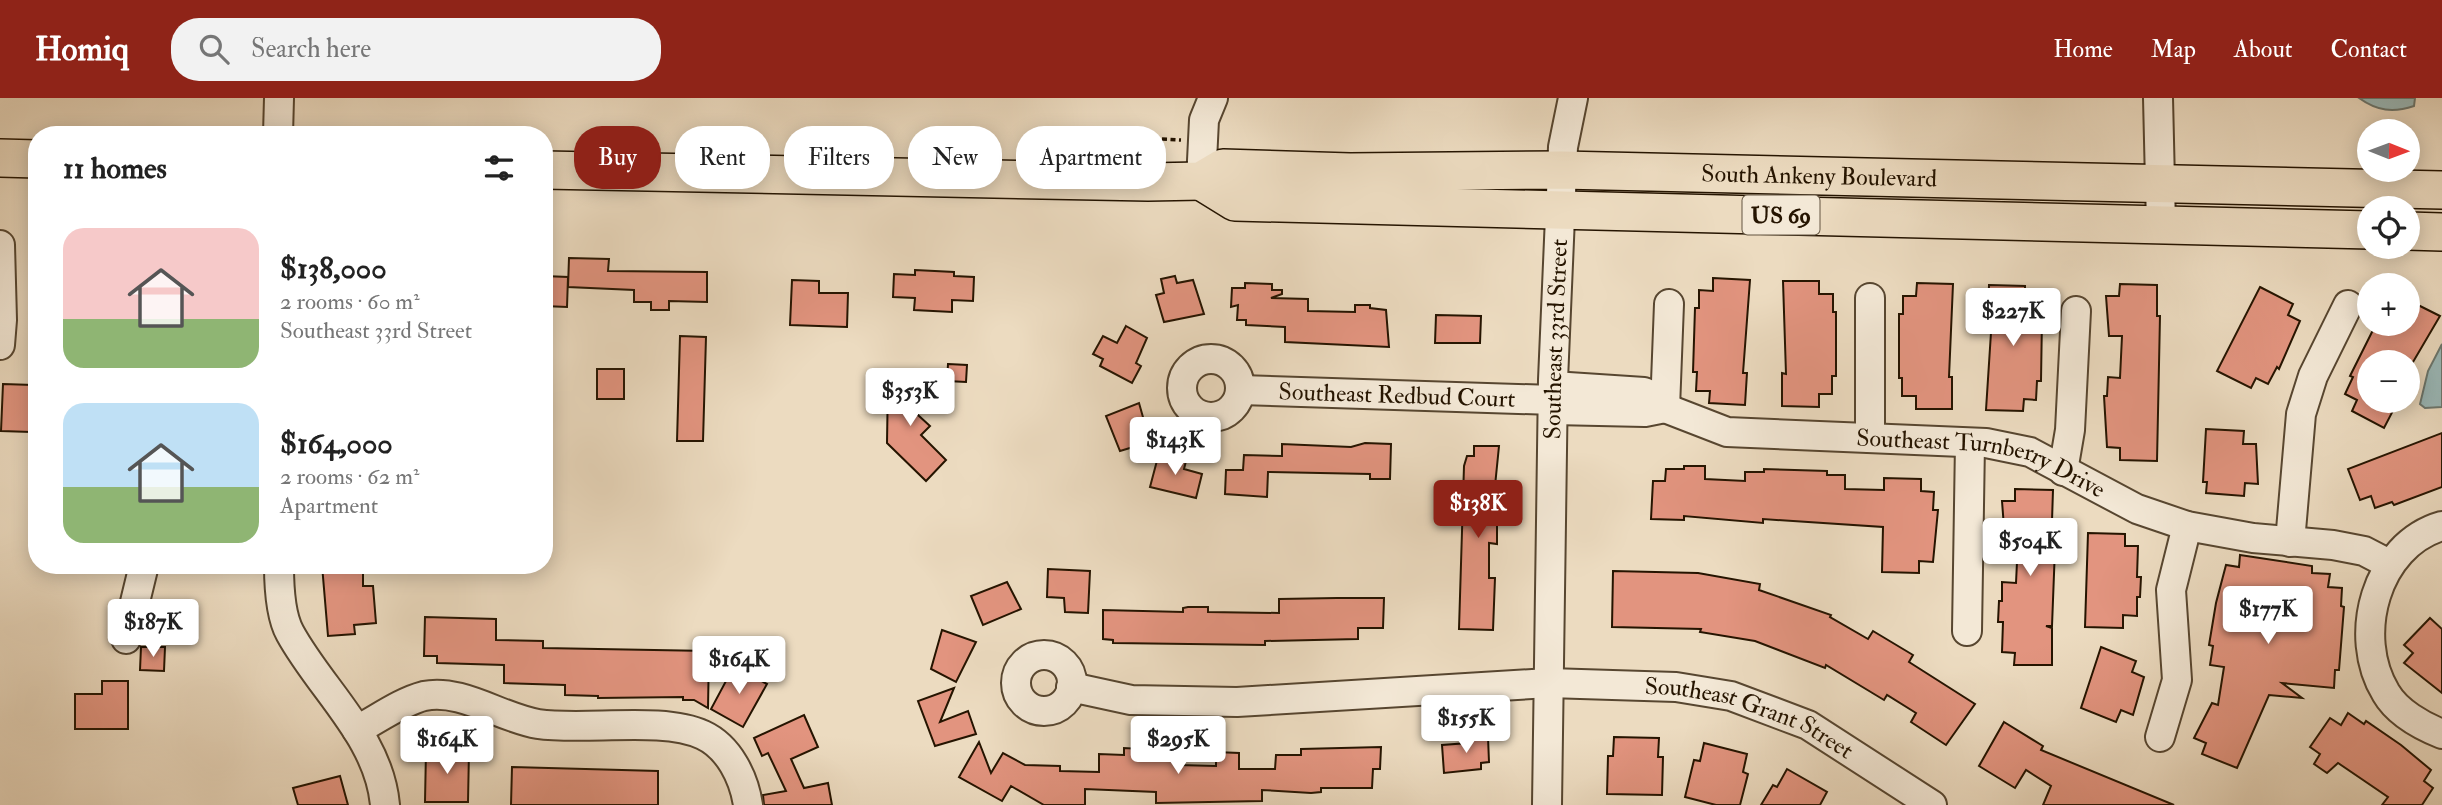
<!DOCTYPE html>
<html lang="en">
<head>
<meta charset="utf-8">
<style>
	body { margin:0; font-family:"IM FELL Double Pica",serif; background:#f2f2f2; color:#222; height:100vh; display:flex; flex-direction:column; font-size:26px; white-space:nowrap }
	* { box-sizing:border-box; margin:0 }
	p { font-size:23px; color:#767676 }
	.icon { flex:none; width:38px; height:38px; fill:none; stroke:currentColor; stroke-width:2; stroke-linecap:round; stroke-linejoin:round }
	.map { position:relative; flex:1; overflow:hidden }
	.sheet { position:absolute; left:28px; top:28px; width:525px; height:448px; display:flex; flex-direction:column; background:#fff; border-radius:28px; box-shadow:0 4px 18px #0003 }
	.sheet>* { flex:none }
	.top-card { position:absolute; left:574px; top:28px; width:665px; height:63px; display:flex; gap:14px }
	.needle { width:46px; rotate:91deg }
	.buttons { position:absolute; left:2357px; top:21px; display:grid; gap:14px }
	.buttons a { display:grid; place-items:center; width:63px; height:63px; border-radius:50%; background:#fff; box-shadow:0 4px 18px #0003; font-size:35px }
	.price { position:absolute; translate:-50% -60px; padding:0 16px; border-radius:7px; background:#fff; color:#222; font-size:23px; line-height:46px; filter:drop-shadow(0 2px 4px #0008) }
	.price::after { content:''; position:absolute; left:50%; top:42px; width:21px; height:16px; margin-left:-10px; background:inherit; clip-path:polygon(0 0,100% 0,50% 100%) }
	.price.active { background:#8f2418; color:#fff }
	ul { padding:0; list-style:none }
	li { display:flex; align-items:center; gap:21px; height:175px; padding:0 35px }
	li span { display:grid; place-items:center; flex:none; width:196px; height:140px; border-radius:21px; color:#555 }
	li>.icon { margin-inline-start:auto }
	span .icon { width:84px; height:84px; fill:#fffc; stroke-width:1 }
	li b { font-size:30px }
	h2 { display:flex; justify-content:space-between; align-items:center; height:84px; padding:0 35px; font-size:30px }
	.pill { padding:0 24px; border-radius:28px; background:#fff; box-shadow:0 4px 18px #0003; font-size:24px; line-height:63px }
	.pill.active { background:#8f2418; color:#fff }
	header { display:flex; align-items:center; gap:42px; box-sizing:border-box; height:98px; padding:0 35px; background:#8f2418; color:#fff }
	header strong { font-size:33px }
	nav { display:flex; gap:38px; margin-inline-start:auto; font-size:24px }
	.search { width:490px; height:63px; background:#f2f2f2; display:flex; align-items:center; gap:18px; box-sizing:border-box; padding:0 24px; border-radius:28px; color:#767676; font-size:26px }
	.map>svg:first-child { display:block }
</style>
</head>
<body>
<header>
<strong>Homiq</strong>
<div class="search"><svg class="icon" aria-label="search" viewBox="0 0 24 24"><circle cx="10" cy="10" r="6"/><path d="M15 15l6 6"/></svg>Search here</div>
<nav><a>Home</a><a>Map</a><a>About</a><a>Contact</a></nav>
</header>
<div class="map">
<svg width="2442" height="707" viewBox="0 0 2442 707">
	<rect width="100%" height="100%" fill="#ecdbc0"/>
	<filter id="stains"><feTurbulence type="fractalNoise" baseFrequency=".00286" numOctaves="4"/><feColorMatrix values="0 0 0 0 .2 0 0 0 0 .09 0 0 0 0 .02 0 0 0 .5 -.17"/></filter>
	<radialGradient id="worn" r=".72"><stop offset=".6" stop-color="#630" stop-opacity="0"/><stop offset="1" stop-color="#630" stop-opacity=".3"/></radialGradient>
	<g fill="#9ab9b9" stroke="#6b776f" stroke-width="2">
		<path d="M2359,0H2415L2414,8C2393,15 2377,13 2359,0Z"/>
		<path d="M2442,246V309L2425,310L2420,306L2428,273Z"/>
	</g>
	<g fill="#e2947f" stroke="#251400" stroke-width="2">
		<path d="M569,160L609,161L608,173L707,174V204L669,203V212H651V204H634V192L568,189Z"/>
		<path d="M915,172L954,174V178L974,179L973,203L952,202V214L914,212L915,200L893,199L894,176L915,177Z"/>
		<path d="M544,178L568,179L567,209L544,208Z"/>
		<path d="M1175,178L1177,185L1193,182L1204,216L1164,224L1156,197L1164,195L1161,181Z"/>
		<path d="M1713,180L1750,182L1743,275H1747L1745,307L1709,305L1710,293H1696L1697,274H1693L1695,210H1699V192L1713,193Z"/>
		<path d="M792,182L819,183V195H848L847,229L790,227Z"/>
		<path d="M1783,183H1819V196H1833V214H1836V278H1832V296H1819V309L1782,308V275L1786,276Z"/>
		<path d="M1245,185L1272,186V192H1282V196L1271,200L1308,201V213L1355,214V207H1370V210L1386,212L1389,249L1285,244V229L1246,227V222H1237L1238,207L1231,209L1232,190H1245Z"/>
		<path d="M1917,185L1953,186L1949,279H1952V311H1916V298H1902V280H1899V216H1903V198H1916Z"/>
		<path d="M2120,186L2157,187V218H2160L2157,363L2120,362V350L2107,349L2104,298H2107L2108,279L2120,280L2122,238H2109L2106,198H2119Z"/>
		<path d="M1989,187L2025,188V201H2039L2038,220H2042L2041,283H2037L2036,302L2024,301L2023,313L1986,312L1992,219H1988Z"/>
		<path d="M2260,189L2293,206L2288,217L2300,223L2279,271L2277,269L2268,286L2256,280L2251,290L2217,273Z"/>
		<path d="M2408,202L2440,218L2413,264H2370V303H2398L2384,330L2352,313L2357,302L2345,296L2353,279L2350,278L2376,226H2408Z"/>
		<path d="M1436,217L1481,218L1480,245H1435Z"/>
		<path d="M1126,228L1147,240L1136,265L1141,268L1132,285L1100,268L1103,261L1093,256L1103,238L1117,245Z"/>
		<path d="M680,238L706,239L703,343H677Z"/>
		<path d="M948,266L967,267L966,284L947,283Z"/>
		<rect x="597" y="271" width="27" height="30"/>
		<path d="M888,281H919L918,317L930,328L921,337L946,362L926,383L887,345Z"/>
		<path d="M3,286L33,287L31,334L1,333Z"/>
		<path d="M1139,305L1150,344L1120,353L1106,318Z"/>
		<path d="M2206,331L2244,333L2243,346H2256L2258,386L2245,385L2244,398L2206,395L2207,384H2203Z"/>
		<path d="M2442,335V389L2394,407L2392,404L2375,410L2371,398L2360,402L2348,371Z"/>
		<path d="M1365,345L1391,346L1390,381H1370V376L1268,374L1267,399L1225,396L1226,372H1243L1244,357L1282,358V346L1351,349Z"/>
		<path d="M1474,348H1499L1492,418H1497V446L1489,445V480H1495L1493,532L1459,531L1464,368L1467,358H1474Z"/>
		<path d="M1159,355L1186,363L1184,371L1202,376L1196,400L1150,389Z"/>
		<path d="M1684,368H1705V381L1745,383V374H1764V371L1827,373V377H1845V391L1884,392V380L1921,381V393L1934,394L1933,412H1938L1933,464L1919,463V475L1882,474L1883,429L1763,421V425L1684,418V422L1651,421L1653,383H1665L1666,371H1684Z"/>
		<path d="M2015,391L2053,392L2052,423L2056,424L2052,528H2046L2052,530V567H2014L2015,555L2002,554L2003,524H1998L1999,503H2002V484L2016,485L2018,443H2005L2002,403H2015Z"/>
		<path d="M2088,435L2125,436V448H2138L2137,479H2141L2140,499H2137V518L2123,517V530L2085,529Z"/>
		<path d="M2240,457L2312,468V475L2330,476L2328,489L2342,490L2341,508L2344,509L2339,572H2335L2334,590L2282,585L2302,600L2269,597L2237,670L2202,656L2206,645L2194,640L2212,605L2218,607L2224,569L2210,567L2213,548L2209,547L2216,505L2226,467L2239,469Z"/>
		<path d="M322,467H363V488H373L376,525L354,527L355,536L328,538Z"/>
		<path d="M1048,471L1090,473L1088,515L1065,514L1064,500L1047,499Z"/>
		<path d="M1613,473L1698,475L1760,486L1759,492L1831,517L1830,519L1868,541L1873,533L1913,557L1909,564L1975,606L1946,647L1911,624L1916,615L1887,597L1884,602L1826,567L1825,570L1755,543L1700,534L1701,531L1612,529Z"/>
		<path d="M1007,484L1021,511L983,527L971,498Z"/>
		<path d="M1337,500H1384L1383,530H1358V541L1265,543V547L1113,545V542L1103,541V512L1183,514V510L1188,509H1208V514L1279,515V501Z"/>
		<path d="M425,519L496,521V542L543,543V550L709,553L708,610L694,602H683V599L598,600V598L565,597V587L504,585V567L437,565V558H424Z"/>
		<path d="M2430,520L2442,531V595L2404,565L2413,555L2404,547Z"/>
		<path d="M942,532L976,544L956,584L931,571Z"/>
		<path d="M141,549H165L164,573L140,572Z"/>
		<path d="M2101,549L2136,563L2132,574L2144,579L2133,617L2121,612L2116,624L2081,610Z"/>
		<path d="M734,568L767,586L743,629L711,611Z"/>
		<path d="M102,583H128V631H75V596H102Z"/>
		<path d="M954,590L940,624L968,613L976,636L935,648L918,603Z"/>
		<path d="M2348,615L2364,626L2366,623L2401,647L2431,672L2424,683L2433,690L2422,707H2382L2388,699L2338,665L2327,675L2314,666L2320,656L2310,649L2330,620L2341,627Z"/>
		<path d="M804,617L818,649L791,661L804,690L828,685L832,707H764L763,697L786,693L768,655L762,658L754,640Z"/>
		<path d="M2004,624L2043,648L2041,652L2174,707H2043L2051,688L2026,672L2015,690L1979,668Z"/>
		<path d="M1488,639L1489,664L1481,665V671L1444,675L1442,647L1468,645V640Z"/>
		<path d="M1614,639L1659,640L1658,659H1663L1662,697L1607,696L1608,658H1613Z"/>
		<path d="M979,644L991,675L1003,655L1025,667L1060,668V673L1099,674V656L1124,657V650L1179,653V667L1216,668V654L1239,655V671H1275L1276,657H1301V651L1381,649L1380,671H1373L1372,690H1321V694L1311,695L1262,692V703L1156,705V694L1085,691V707H1044L1011,688L1002,703L959,679Z"/>
		<path d="M1704,645L1747,656L1743,674L1748,676L1740,707H1716L1685,699L1694,662L1700,663Z"/>
		<path d="M426,652L469,653L468,704H425Z"/>
		<path d="M512,669L658,673V707H511Z"/>
		<path d="M1787,671L1827,694L1820,707H1761L1773,687L1777,689Z"/>
		<path d="M340,678L348,707H298L293,690Z"/>
	</g>
	<g fill="none" stroke-linecap="round" stroke-linejoin="round">
		<defs>
			<g id="minor">
				<path d="M2158,0L2161,127"/>
				<path d="M278,37L279,0"/>
				<path d="M1201,83L1204,22L1213,0"/>
				<path d="M0,147L2,222L0,247"/>
				<path d="M1870,200V340"/>
				<circle cx="1211" cy="290" r="29"/>
				<path id="s1" d="M1553,288L1644,294L1655,299L1665,310L1727,334L1986,345L2030,354L2137,411L2187,428L2253,440L2333,447L2364,453L2389,466"/>
				<path id="s2" d="M1241,292L1553,302"/>
				<path d="M1665,310L1669,206"/>
				<path d="M1553,312L1645,314L1665,310"/>
				<path d="M2063,373L2070,332L2076,213"/>
				<path d="M2442,428C2376,447 2351,538 2386,595C2397,614 2422,628 2442,636"/>
				<path d="M2290,444L2301,316L2313,278L2348,207"/>
				<path d="M279,467C279,488 280,517 290,535C321,592 379,639 385,707"/>
				<path d="M1967,533L1970,345"/>
				<path d="M126,541L144,467"/>
				<circle cx="1044" cy="585" r="28"/>
				<path id="s3" d="M1071,589L1131,602L1237,604L1549,585L1676,589L1731,598L1808,627L1932,707"/>
				<path d="M357,632C378,621 401,604 424,598C461,590 501,620 538,626C585,633 662,618 703,637C729,649 744,680 748,707"/>
				<path d="M2160,639L2177,582L2171,492L2187,428"/>
				<path id="s4" d="M1547,707L1553,282L1563,49L1573,0"/>
			</g>
			<g id="major">
				<path d="M0,60L37,61"/>
				<path id="s5" d="M544,72L1148,84L1201,83L1223,70L1350,74L1562,72L2442,92"/>
				<path d="M1201,83L1235,104L2370,132"/>
				<path d="M2408,133L2442,134"/>
			</g>
		</defs>
		<use href="#minor" stroke="#574630" stroke-width="32"/>
		<use href="#major" stroke="#251400" stroke-width="40"/>
		<path stroke="#251400" stroke-width="3.5" stroke-dasharray="5 3.5" stroke-linecap="butt" d="M1162,41L1181,42"/>
		<use href="#minor" stroke="#f3e8d6" stroke-width="28"/>
		<use href="#major" stroke="#ecdbc0" stroke-width="37"/>
	</g>
	<g text-anchor="middle" stroke-width="5" stroke-linejoin="round" paint-order="stroke">
		<rect fill="#f3e8d6" stroke="#635440" stroke-width="2" x="1742.5" y="97.5" width="77" height="39" rx="5"/>
		<g font-size="23" font-weight="bold" fill="#251400">
			<text x="1781" y="125">US 69</text>
		</g>
		<g font-size="24" fill="#251400" stroke="#f3e8d6">
			<text dy="8" stroke="none"><textPath href="#s5" startOffset="1279">South Ankeny Boulevard</textPath></text>
			<text dy="8" stroke="none"><textPath href="#s4" startOffset="466">Southeast 33rd Street</textPath></text>
			<text dy="8" stroke="none"><textPath href="#s2" startOffset="156">Southeast Redbud Court</textPath></text>
			<text dy="8" stroke="none"><textPath href="#s1" startOffset="443">Southeast Turnberry Drive</textPath></text>
			<text dy="8" stroke="none"><textPath href="#s3" startOffset="686">Southeast Grant Street</textPath></text>
		</g>
	</g>
	<rect width="100%" height="100%" filter="url(#stains)"/>
	<rect width="100%" height="100%" fill="url(#worn)"/>
</svg>
<div class="buttons">
<a><svg class="needle" viewBox="-14 -14 28 28"><path d="M0-13l5 13h-10z" fill="#e53935"/><path d="M0 13l5-13h-10z" fill="#767676"/></svg></a>
<a><svg class="icon" aria-label="locate" viewBox="0 0 24 24"><circle cx="12" cy="12" r="6"/><path d="M12 2v4M12 18v4M2 12h4M18 12h4"/></svg></a>
<a>+</a>
<a>−</a>
</div>
<b class="price" style="left:2013px;top:250px">$227K</b>
<b class="price" style="left:910px;top:330px">$353K</b>
<b class="price" style="left:1175px;top:379px">$143K</b>
<b class="price active" style="left:1478px;top:442px">$138K</b>
<b class="price" style="left:2030px;top:480px">$504K</b>
<b class="price" style="left:2268px;top:548px">$177K</b>
<b class="price" style="left:153px;top:561px">$187K</b>
<b class="price" style="left:739px;top:598px">$164K</b>
<b class="price" style="left:1466px;top:657px">$155K</b>
<b class="price" style="left:447px;top:678px">$164K</b>
<b class="price" style="left:1178px;top:678px">$295K</b>
<div class="top-card">
<a class="pill active">Buy</a>
<a class="pill">Rent</a>
<a class="pill">Filters</a>
<a class="pill">New</a>
<a class="pill">Apartment</a>
</div>
<section class="sheet">
<h2>11 homes<svg class="icon" aria-label="filters" viewBox="0 0 24 24"><path d="M4 7h16M4 17h16"/><circle cx="9" cy="7" r="2"/><circle cx="15" cy="17" r="2"/></svg></h2>
<ul>
<li><span style="background:linear-gradient(#f6c9c9 65%,#8fb573 0)"><svg class="icon" aria-label="home" viewBox="0 0 24 24"><path d="M3 11l9-7 9 7M6 9v11h12V9"/></svg></span><div><b>$138,000</b><p>2 rooms · 60 m²</p><p>Southeast 33rd Street</p></div></li>
<li><span style="background:linear-gradient(#bfe0f5 60%,#8fb573 0)"><svg class="icon" aria-label="home" viewBox="0 0 24 24"><path d="M3 11l9-7 9 7M6 9v11h12V9"/></svg></span><div><b>$164,000</b><p>2 rooms · 62 m²</p><p>Apartment</p></div></li>
</ul>
</section>
</div>
</body>
</html>
